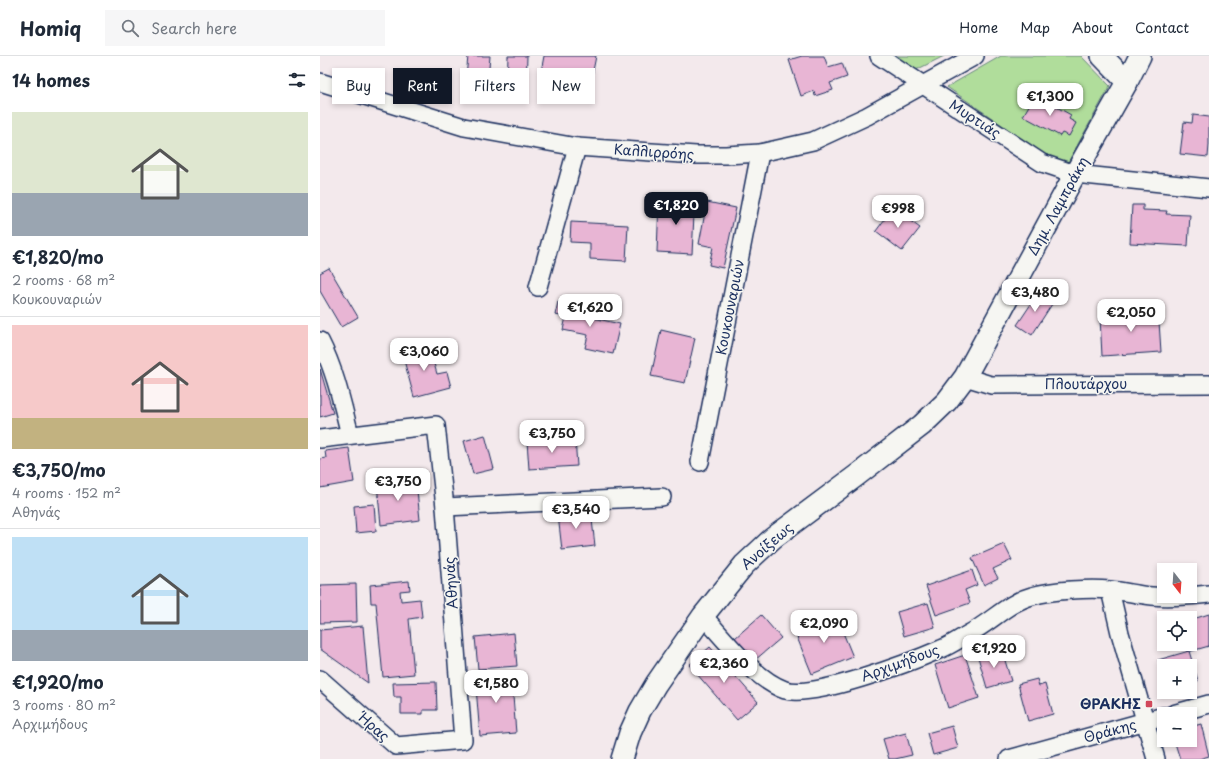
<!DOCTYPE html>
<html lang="en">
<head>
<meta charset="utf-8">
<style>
	body { margin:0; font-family:"Playpen Sans",sans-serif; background:#f6f6f7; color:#1f2937; height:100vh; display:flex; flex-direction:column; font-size:15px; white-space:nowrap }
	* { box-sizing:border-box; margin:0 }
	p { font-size:13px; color:#747a83 }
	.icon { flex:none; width:22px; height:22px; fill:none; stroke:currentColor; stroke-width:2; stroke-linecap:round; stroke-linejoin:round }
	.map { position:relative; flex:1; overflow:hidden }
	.details { display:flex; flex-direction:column; background:#fff; width:320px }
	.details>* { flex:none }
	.top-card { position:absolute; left:12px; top:12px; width:380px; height:36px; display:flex; gap:8px }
	.needle { width:26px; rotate:163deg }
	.buttons { position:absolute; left:837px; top:507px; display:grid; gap:8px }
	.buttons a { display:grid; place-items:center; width:40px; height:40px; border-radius:0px; background:#fff; box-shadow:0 2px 6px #0003; font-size:20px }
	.price { position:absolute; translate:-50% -34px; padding:0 9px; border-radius:8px; background:#fff; color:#222; font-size:13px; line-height:26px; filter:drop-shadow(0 1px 2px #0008) }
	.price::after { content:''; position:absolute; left:50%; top:24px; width:12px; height:9px; margin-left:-6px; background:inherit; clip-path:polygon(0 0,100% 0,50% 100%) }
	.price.on { background:#111827; color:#fff }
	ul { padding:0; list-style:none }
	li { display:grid; align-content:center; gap:8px; height:212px; padding:0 12px }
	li+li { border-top:1px solid #e0e1e3 }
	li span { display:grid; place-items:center; height:124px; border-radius:0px; color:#555 }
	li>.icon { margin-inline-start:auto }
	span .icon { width:72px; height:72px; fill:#fffc; stroke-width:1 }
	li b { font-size:17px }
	h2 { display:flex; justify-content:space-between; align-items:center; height:48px; padding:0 12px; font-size:17px }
	.chip { padding:0 14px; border-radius:0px; background:#fff; box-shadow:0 2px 6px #0003; font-size:14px; line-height:36px }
	.chip.on { background:#111827; color:#fff }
	header { display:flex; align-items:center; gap:24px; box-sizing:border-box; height:56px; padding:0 20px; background:#fff; border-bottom:1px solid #e0e1e3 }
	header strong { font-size:19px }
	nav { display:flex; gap:22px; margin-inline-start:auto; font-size:14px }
	.search { width:280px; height:36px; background:#f6f6f7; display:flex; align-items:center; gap:10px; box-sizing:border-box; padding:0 14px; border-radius:0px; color:#747a83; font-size:15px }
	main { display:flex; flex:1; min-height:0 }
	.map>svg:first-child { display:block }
</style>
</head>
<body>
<header>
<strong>Homiq</strong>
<div class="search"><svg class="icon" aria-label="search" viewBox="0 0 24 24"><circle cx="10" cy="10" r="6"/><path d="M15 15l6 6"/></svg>Search here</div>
<nav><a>Home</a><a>Map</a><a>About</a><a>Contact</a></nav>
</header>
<main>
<section class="details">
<h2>14 homes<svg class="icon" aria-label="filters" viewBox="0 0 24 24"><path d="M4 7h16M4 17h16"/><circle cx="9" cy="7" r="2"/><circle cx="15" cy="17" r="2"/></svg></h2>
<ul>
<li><span style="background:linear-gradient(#dfe7d0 65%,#9aa5b1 0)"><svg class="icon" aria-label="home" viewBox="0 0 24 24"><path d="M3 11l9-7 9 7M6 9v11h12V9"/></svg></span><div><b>€1,820/mo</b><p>2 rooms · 68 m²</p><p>Κουκουναριών</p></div></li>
<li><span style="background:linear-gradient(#f6c9c9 75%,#c2b280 0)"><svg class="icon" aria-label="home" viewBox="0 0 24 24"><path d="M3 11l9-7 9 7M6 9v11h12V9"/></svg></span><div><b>€3,750/mo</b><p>4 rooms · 152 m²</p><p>Αθηνάς</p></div></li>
<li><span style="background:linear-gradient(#bfe0f5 75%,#9aa5b1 0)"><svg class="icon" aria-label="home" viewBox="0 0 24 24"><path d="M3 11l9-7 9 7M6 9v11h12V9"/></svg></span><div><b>€1,920/mo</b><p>3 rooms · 80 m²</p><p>Αρχιμήδους</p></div></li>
</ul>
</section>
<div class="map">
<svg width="889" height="703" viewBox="0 0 889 703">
	<rect width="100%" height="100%" fill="#f3e9ec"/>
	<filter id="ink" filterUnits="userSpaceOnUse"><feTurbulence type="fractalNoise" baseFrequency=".025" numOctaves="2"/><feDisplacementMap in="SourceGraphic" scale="8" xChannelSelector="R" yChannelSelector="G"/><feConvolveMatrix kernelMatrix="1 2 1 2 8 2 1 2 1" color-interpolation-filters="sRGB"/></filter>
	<g filter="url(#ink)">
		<g fill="#b0dd9b" stroke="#66867c">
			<path d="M575,0H624L596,14Z"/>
			<path d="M681,0H761L790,30L747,108L724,98L627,31Z"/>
		</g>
		<g fill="#e8b5d4" stroke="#1b2f5e">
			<path d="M148,0H170L168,24L146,22Z"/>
			<path d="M188,0H207L206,31H187Z"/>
			<path d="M224,0H276L270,30L220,21Z"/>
			<path d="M482,0H504L508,11L522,7L527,21L510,27L513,34L495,40L494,35L481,40L469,4Z"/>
			<path d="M715,39L751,59L749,63L756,67L749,80L742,77L740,80L703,60Z"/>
			<path d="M873,59L889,61V89L888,101L860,98L864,66L872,67Z"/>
			<path d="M367,139H375L372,198L337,196L339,145L367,146Z"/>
			<path d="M387,146L416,152L403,212L389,209L393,191L379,188Z"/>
			<path d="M812,149H823V154L847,155L846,158L870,159L868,190L810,187Z"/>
			<path d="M573,152L600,172L582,195L556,175Z"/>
			<path d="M251,166L308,169L306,205L270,203V187L250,186Z"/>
			<path d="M9,212L38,261L21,271L0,235V217Z"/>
			<path d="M719,236L734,245L712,279L697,269Z"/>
			<path d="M238,246L270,254L269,261L300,268L293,298L265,292L268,279L243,274L246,261L235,259Z"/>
			<path d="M838,250L841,296L782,300L780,261L822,258L821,252Z"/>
			<path d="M341,274L375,282L365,327L331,320Z"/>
			<path d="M109,290L117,318L127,316L131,331L94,341L82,297Z"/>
			<path d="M0,313L13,357L0,361Z"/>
			<path d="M165,379L174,413L153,418L144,385Z"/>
			<path d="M255,382L257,410L209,413L207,385Z"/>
			<path d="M29,392L34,426L0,432V403L6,402L5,395Z"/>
			<path d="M96,424L100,464L61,469L57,428Z"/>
			<path d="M54,448L56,475L36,477L34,450Z"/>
			<path d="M271,455L275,490L242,494L238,459Z"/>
			<path d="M684,488L692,504L673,513L678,522L664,529L652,502Z"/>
			<path d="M652,514L657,529L645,534L650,547L616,559L606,530Z"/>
			<path d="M89,525L90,534L80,535L81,545L100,543L102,561L89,563L94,618L63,621L56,547H51L50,529Z"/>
			<path d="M36,528L37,566L0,567V529Z"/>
			<path d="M608,547L615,571L584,580L577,556Z"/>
			<path d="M515,557L533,601L492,618L474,574Z"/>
			<path d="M889,558V590L868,596L866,588H870V564Z"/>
			<path d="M441,559L461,582L435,604L415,582Z"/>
			<path d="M43,570L48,627L0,593V574Z"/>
			<path d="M194,577L197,610L158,613L155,581Z"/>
			<path d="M390,591L438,646L417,664L369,609Z"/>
			<path d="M682,594L691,625L667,632L658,601Z"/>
			<path d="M869,595L878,625L870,627V610H844V624L838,604Z"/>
			<path d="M645,599L659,642L628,652L615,609Z"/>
			<path d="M191,616L196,677L160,680L155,619Z"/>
			<path d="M717,623L719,630L725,628L733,658L708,665L698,628Z"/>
			<path d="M116,626L117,654H103V658H81V641H74L73,627Z"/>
			<path d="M881,668L889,700L879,703H860L854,684H870V671Z"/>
			<path d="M632,670L638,692L613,699L607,677Z"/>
			<path d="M586,677L592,699L575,703H569L563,683Z"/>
		</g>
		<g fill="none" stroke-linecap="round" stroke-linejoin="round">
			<defs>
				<g id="minor">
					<path d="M559,0L722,107L755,118L889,132"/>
					<path d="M0,26L144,71L257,91L376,99H406L440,97L493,85L547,60L655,0"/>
					<path d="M218,231L257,91"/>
					<path d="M0,285C15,314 22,347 30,379"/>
					<path d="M645,321L671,329L889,328"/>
					<path d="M0,383L116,369L125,451L143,684L76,690L0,623"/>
					<path d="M380,406L440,97"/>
					<path d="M125,451L342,441"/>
					<path d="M790,534L800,577L836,703"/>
					<path d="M383,560C405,583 435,624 465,634C494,643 591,606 621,593C631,589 641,582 650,577C671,566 689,546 712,540C732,534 770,532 790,534C804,535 818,539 832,540C851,542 870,540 889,538"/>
					<path d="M853,658L889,648"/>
					<path d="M689,703L844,660"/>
				</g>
				<g id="tertiary">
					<path d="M782,0L807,26"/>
					<path d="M302,703L310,677L320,655L336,628L383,560L424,509L453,482L536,420L602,369L627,345L645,321L755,118L807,26L820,0"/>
				</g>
			</defs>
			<use href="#minor" stroke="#1b2f5e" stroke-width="20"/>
			<use href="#tertiary" stroke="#1b2f5e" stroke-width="24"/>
			<use href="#minor" stroke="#f6f6f2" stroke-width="17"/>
			<use href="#tertiary" stroke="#f6f6f2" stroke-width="21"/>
		</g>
	</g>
	<rect fill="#d1495b" stroke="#f6f6f2" stroke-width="1.5" x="825" y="644" width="8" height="8" rx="2"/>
	<g text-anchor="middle" stroke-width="3" stroke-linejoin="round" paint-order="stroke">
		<g font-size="14" fill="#1b2f5e" stroke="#f6f6f2">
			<text transform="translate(655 63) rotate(33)" y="5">Μυρτιάς</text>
			<text transform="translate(334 96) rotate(4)" y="5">Καλλιρρόης</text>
			<text transform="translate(738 150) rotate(-61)" y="5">Δημ. Λαμπράκη</text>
			<text transform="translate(410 251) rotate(-79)" y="5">Κουκουναριών</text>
			<text x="766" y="333">Πλουτάρχου</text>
			<text transform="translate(447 490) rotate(-41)" y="5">Ανοίξεως</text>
			<text transform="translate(131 527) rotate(-94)" y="5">Αθηνάς</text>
			<text transform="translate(580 607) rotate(-20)" y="5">Αρχιμήδους</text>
			<text transform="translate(54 671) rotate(41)" y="5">Ήρας</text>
			<text transform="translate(790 675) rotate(-15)" y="5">Θράκης</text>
		</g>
		<g font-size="14" font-weight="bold" fill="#1b2f5e" stroke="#f6f6f2" text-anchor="end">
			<text x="821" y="653">ΘΡΑΚΗΣ</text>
		</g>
	</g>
</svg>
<div class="buttons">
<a><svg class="needle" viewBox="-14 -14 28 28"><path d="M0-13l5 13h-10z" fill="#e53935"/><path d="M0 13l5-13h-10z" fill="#747a83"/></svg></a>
<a><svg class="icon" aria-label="locate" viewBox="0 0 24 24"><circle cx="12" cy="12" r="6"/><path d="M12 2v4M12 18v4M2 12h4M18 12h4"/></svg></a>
<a>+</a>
<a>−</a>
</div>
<b class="price" style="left:730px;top:61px">€1,300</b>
<b class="price on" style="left:356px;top:170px">€1,820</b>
<b class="price" style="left:578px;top:173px">€998</b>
<b class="price" style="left:715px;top:257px">€3,480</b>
<b class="price" style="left:270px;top:272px">€1,620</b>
<b class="price" style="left:811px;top:277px">€2,050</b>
<b class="price" style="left:104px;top:316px">€3,060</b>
<b class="price" style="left:232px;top:398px">€3,750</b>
<b class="price" style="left:78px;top:446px">€3,750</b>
<b class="price" style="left:256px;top:474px">€3,540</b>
<b class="price" style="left:504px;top:588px">€2,090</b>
<b class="price" style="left:674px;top:613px">€1,920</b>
<b class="price" style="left:404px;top:628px">€2,360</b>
<b class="price" style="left:176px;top:648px">€1,580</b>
<div class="top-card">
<a class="chip">Buy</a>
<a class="chip on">Rent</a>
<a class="chip">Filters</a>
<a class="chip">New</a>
</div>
</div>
</main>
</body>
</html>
